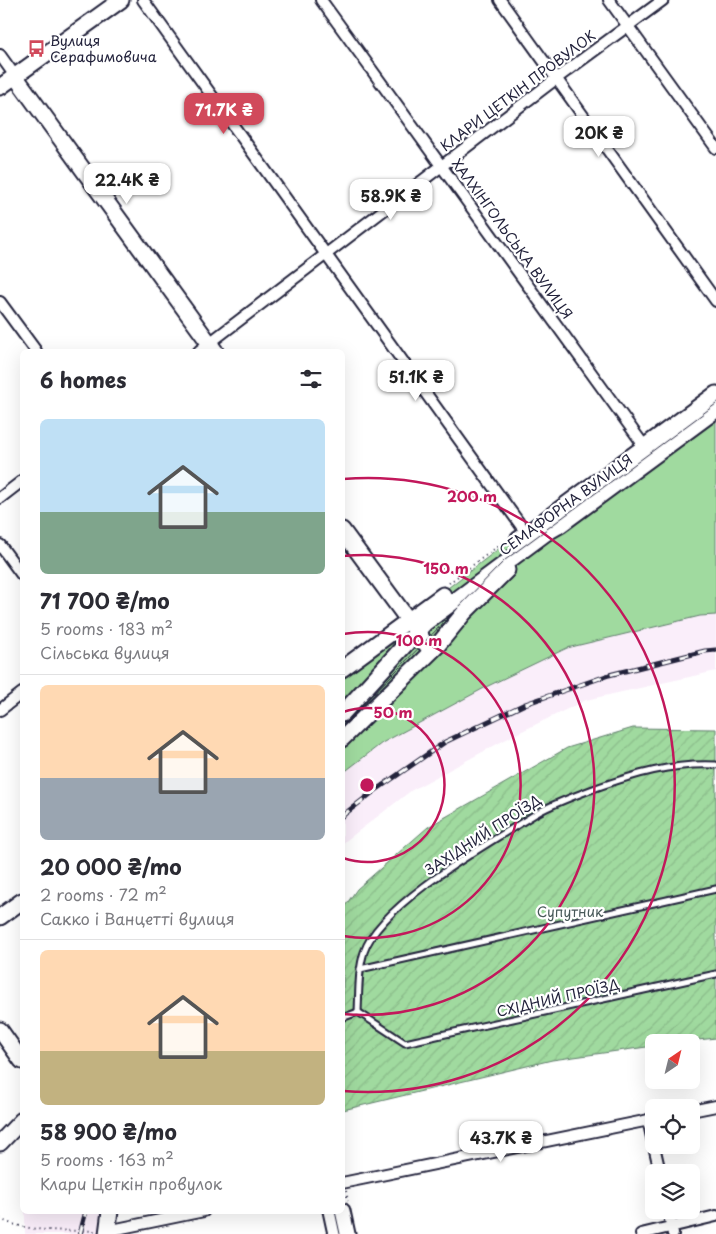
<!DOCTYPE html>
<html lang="en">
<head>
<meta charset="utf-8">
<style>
	body { margin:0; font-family:"Playpen Sans",sans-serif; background:#f7f7f7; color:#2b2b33; height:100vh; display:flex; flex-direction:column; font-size:19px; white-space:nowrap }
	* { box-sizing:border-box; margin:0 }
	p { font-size:16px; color:#7c7c81 }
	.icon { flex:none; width:28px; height:28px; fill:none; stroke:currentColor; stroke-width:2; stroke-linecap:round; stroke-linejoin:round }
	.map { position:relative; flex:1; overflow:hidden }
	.sheet { position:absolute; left:20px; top:349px; width:325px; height:865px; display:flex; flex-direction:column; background:#fff; border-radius:8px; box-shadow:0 5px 20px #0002 }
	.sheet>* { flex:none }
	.needle { width:32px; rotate:35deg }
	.fabs { position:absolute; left:645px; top:1034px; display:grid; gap:10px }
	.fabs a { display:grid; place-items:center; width:55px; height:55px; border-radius:8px; background:#fff; box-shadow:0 5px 20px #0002; font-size:25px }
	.price { position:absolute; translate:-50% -42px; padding:0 11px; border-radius:10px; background:#fff; color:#222; font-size:16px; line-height:32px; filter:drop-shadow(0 1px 2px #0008) }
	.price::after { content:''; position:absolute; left:50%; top:30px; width:15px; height:11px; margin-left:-8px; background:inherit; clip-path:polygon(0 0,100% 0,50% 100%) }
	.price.selected { background:#d1495b; color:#fff }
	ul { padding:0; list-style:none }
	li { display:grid; align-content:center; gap:10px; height:265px; padding:0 20px }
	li+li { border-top:1px solid #e1e1e2 }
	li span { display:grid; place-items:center; height:155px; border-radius:8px; color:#555 }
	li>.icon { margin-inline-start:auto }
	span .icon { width:90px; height:90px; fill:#fffc; stroke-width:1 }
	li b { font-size:21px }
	h2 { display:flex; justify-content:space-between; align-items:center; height:60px; padding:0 20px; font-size:21px }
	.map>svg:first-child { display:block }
</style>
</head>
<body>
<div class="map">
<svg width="716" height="1234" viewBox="0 0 716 1234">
	<defs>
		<pattern id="garden-furrows" width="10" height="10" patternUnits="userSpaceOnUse" patternTransform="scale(1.25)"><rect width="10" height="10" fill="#a0da9f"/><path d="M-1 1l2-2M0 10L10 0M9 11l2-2" fill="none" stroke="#8abb8a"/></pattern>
	</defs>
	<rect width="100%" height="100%" fill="#fff"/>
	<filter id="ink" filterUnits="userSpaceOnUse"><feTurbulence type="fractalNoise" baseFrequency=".02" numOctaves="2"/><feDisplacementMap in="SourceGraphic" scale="10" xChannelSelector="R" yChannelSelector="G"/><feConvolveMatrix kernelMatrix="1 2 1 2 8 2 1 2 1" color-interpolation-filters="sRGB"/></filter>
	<g filter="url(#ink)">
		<g fill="#faeefa">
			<path d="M716,615V671L586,700L514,735L412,790L343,843V773L382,743L488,686L567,648L700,616Z"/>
			<path d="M25,1211H104L100,1234H25Z"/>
		</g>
		<path fill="#a0da9f" stroke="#617e6d" d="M716,388V615L700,616L567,648L488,686L382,743L343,773V669L523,530Z"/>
		<path fill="url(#garden-furrows)" stroke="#617e6d" d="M633,728L716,729V1038L679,1042H654V1046L552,1060L343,1110V909L357,889L428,827L567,748Z"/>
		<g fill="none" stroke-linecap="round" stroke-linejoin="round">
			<defs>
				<g id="lane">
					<path d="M360,969L716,889"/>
					<path d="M358,1012C359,992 358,971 364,952C380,903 493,841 537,813C555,803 574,796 593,789C635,774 671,763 716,765"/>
					<path d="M358,1012L405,1043L716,974"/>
					<path d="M342,1018L358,1012"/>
				</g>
				<g id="street">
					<path d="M143,0L527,534"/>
					<path d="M321,0L645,447"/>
					<path d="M500,0L716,301"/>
					<path d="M609,0L716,148"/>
					<path d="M0,55L15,76"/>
					<path d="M0,302L36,351"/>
					<path d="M199,351L557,78L663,0"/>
					<path d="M0,498L22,481"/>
					<path d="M0,545L22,575"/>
					<path d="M0,710L22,693"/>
					<path d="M691,1111L716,1106"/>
					<path d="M648,1120L660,1172"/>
					<path d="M342,1183L654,1119"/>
					<path d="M668,1210L673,1234"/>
					<path d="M107,1231L204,1211"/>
					<path d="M641,1234L716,1216"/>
				</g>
				<g id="secondary">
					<path d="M15,76L215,351"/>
					<path d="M0,87L121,0"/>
					<path d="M342,530L431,651"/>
					<path d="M518,540L716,394"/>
					<path d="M342,669L443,595"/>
					<path d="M342,714L425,623L546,533L560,525L716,410"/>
					<path d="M342,739L437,646L464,613L507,570"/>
					<path d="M0,917L22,901"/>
					<path d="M0,1030L22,1061"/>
					<path d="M0,1143L22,1120"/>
					<path d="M331,1211L336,1234"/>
					<path d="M342,1211L347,1234"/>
					<path d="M107,1234L110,1211"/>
				</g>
			</defs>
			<use href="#lane" stroke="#22223b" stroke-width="9"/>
			<use href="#street" stroke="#22223b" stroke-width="14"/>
			<use href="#secondary" stroke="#22223b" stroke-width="19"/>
			<g stroke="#22223b" stroke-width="2" stroke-dasharray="1 4" stroke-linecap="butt">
				<path d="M449,583L505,541"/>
				<path d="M346,1191L348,1201"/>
				<path d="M0,1219C29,1233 63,1230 95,1231"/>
			</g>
			<use href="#lane" stroke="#fff" stroke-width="5"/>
			<use href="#street" stroke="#fff" stroke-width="10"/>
			<use href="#secondary" stroke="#fff" stroke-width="15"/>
			<g stroke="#22223b" stroke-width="1">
				<path d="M342,726L505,560L716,404"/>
				<path d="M335,1211L340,1234"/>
			</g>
			<defs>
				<g id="rail">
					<path d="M342,816L373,792L445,742L525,704L609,675L705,651L716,650"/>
					<path d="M80,1234L86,1211"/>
				</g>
			</defs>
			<use href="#rail" stroke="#22223b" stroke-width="5"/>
			<use href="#rail" stroke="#fff" stroke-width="3" stroke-dasharray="9" stroke-linecap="butt"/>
		</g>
	</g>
	<g fill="none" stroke="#c2185b" stroke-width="2.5">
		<path d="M343 712A77 77 0 1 1 343 858"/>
		<path d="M343 634A153 153 0 1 1 343 936"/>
		<path d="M343 556A230 230 0 1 1 343 1014"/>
		<path d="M343 479A307 307 0 1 1 343 1091"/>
	</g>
	<defs>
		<symbol id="bus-bare" viewBox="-9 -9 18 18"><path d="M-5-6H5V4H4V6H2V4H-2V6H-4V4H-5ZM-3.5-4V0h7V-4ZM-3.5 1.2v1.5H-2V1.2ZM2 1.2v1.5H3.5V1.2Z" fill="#d1495b" stroke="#fff" stroke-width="2.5" paint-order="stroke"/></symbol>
	</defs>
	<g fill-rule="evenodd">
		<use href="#bus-bare" x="24" y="36" width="25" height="25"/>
	</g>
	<g text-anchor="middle" stroke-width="4.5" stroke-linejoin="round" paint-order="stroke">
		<g font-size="14" fill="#22223b" stroke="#fff" text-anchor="start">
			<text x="50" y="46">Вулиця<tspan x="50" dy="16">Серафимовича</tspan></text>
		</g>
		<g font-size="14" fill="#22223b" stroke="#fff">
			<text transform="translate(518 91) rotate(-37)" y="5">КЛАРИ ЦЕТКІН ПРОВУЛОК</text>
			<text transform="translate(512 239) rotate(54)" y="5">ХАЛХІНГОЛЬСЬКА ВУЛИЦЯ</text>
			<text transform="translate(566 505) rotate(-36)" y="5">СЕМАФОРНА ВУЛИЦЯ</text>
			<text transform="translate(483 835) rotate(-33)" y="5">ЗАХІДНИЙ ПРОЇЗД</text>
			<text transform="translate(558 998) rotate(-13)" y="5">СХІДНИЙ ПРОЇЗД</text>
		</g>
		<g font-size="14" fill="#485959" stroke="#fff">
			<text x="570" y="917">Супутник</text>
		</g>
	</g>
	<circle cx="367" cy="785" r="8" fill="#c2185b" stroke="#fff" stroke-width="2.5"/>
	<g font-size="15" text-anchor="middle" font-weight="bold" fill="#c2185b" stroke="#fff" stroke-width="4.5" stroke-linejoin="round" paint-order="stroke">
		<text x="472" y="502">200 m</text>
		<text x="446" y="574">150 m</text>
		<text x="419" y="646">100 m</text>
		<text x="393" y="718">50 m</text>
	</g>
</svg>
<div class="fabs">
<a><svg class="needle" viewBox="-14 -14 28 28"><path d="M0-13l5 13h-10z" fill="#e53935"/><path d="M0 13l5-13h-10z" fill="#7c7c81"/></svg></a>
<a><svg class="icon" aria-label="locate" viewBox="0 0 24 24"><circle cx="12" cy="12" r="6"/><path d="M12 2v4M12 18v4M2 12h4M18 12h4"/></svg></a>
<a><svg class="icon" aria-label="layers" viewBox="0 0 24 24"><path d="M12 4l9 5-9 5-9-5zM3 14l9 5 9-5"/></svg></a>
</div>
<b class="price selected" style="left:224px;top:135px">71.7K ₴</b>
<b class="price" style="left:599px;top:158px">20K ₴</b>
<b class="price" style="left:127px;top:205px">22.4K ₴</b>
<b class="price" style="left:391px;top:221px">58.9K ₴</b>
<b class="price" style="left:416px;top:402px">51.1K ₴</b>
<b class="price" style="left:501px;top:1163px">43.7K ₴</b>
<section class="sheet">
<h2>6 homes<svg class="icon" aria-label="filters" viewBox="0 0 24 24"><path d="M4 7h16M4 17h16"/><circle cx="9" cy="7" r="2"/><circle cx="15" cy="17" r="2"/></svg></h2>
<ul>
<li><span style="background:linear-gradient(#bfe0f5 60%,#7fa58c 0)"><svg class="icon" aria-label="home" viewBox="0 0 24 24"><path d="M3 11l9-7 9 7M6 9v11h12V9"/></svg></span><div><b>71 700 ₴/mo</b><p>5 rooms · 183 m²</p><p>Сільська вулиця</p></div></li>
<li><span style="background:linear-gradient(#ffd9b3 60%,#9aa5b1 0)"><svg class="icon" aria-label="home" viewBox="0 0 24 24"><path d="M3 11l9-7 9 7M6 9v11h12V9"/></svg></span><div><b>20 000 ₴/mo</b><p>2 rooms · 72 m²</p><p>Сакко і Ванцетті вулиця</p></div></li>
<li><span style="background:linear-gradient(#ffd9b3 65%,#c2b280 0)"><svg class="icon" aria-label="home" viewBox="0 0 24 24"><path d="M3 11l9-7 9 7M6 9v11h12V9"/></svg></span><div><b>58 900 ₴/mo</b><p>5 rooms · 163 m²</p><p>Клари Цеткін провулок</p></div></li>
</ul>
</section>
</div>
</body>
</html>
